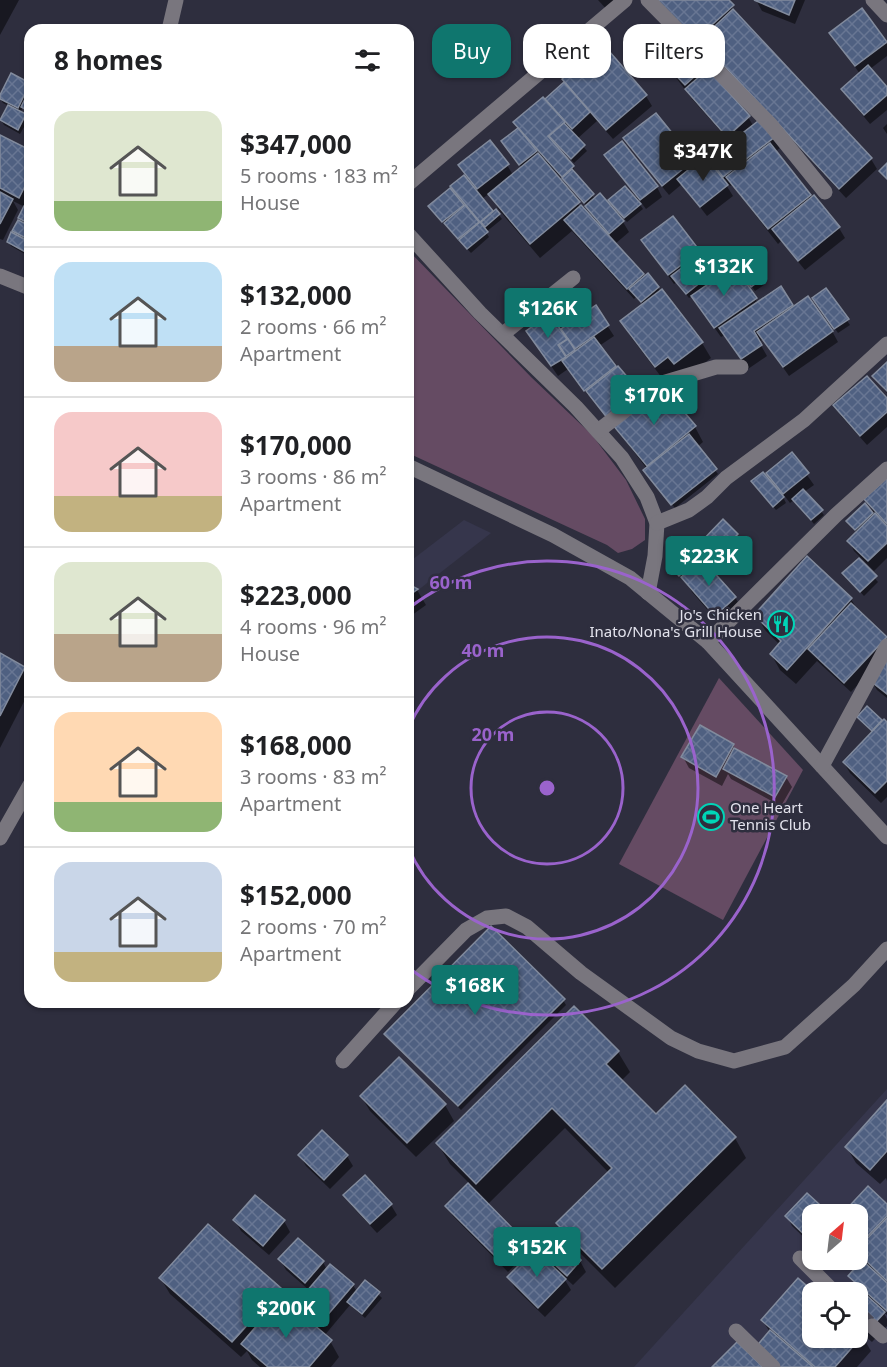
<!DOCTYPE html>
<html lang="en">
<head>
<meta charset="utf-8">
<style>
	body { margin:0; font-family:"Noto Sans",sans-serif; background:#f2f2f2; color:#202124; height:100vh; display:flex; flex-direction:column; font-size:22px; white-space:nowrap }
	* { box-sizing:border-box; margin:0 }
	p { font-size:20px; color:#757577 }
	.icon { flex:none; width:33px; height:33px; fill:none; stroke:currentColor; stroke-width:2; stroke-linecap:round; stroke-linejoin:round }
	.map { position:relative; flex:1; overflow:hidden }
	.sheet { position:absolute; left:24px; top:24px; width:390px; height:984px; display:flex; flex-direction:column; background:#fff; border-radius:18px; box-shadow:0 2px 4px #0004 }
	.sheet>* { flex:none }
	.guide { position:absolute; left:432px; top:24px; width:364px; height:54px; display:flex; gap:12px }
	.needle { width:39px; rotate:28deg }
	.controls { position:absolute; left:802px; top:1204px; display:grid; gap:12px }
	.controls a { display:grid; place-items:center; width:66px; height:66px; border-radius:12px; background:#fff; box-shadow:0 2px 4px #0004; font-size:30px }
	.price { position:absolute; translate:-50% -51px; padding:0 14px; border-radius:6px; background:#0f766e; color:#fff; font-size:20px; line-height:39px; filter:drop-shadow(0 2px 3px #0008) }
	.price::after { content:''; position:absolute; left:50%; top:36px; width:18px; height:14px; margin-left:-9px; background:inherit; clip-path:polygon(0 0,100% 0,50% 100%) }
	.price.current { background:#222; color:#fff }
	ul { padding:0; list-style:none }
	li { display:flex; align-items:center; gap:18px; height:150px; padding:0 30px }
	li+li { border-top:2px solid #e0e0e0 }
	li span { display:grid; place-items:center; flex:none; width:168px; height:120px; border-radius:18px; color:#555 }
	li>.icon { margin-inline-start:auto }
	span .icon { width:72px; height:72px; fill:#fffc; stroke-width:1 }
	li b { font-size:26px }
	h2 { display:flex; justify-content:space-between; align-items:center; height:72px; padding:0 30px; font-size:26px }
	.tag { padding:0 21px; border-radius:18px; background:#fff; box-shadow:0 2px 4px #0004; font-size:21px; line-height:54px }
	.tag.current { background:#0f766e; color:#fff }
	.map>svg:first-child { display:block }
</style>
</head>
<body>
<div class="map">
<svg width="887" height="1367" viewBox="0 0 887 1367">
	<defs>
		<pattern id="building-cross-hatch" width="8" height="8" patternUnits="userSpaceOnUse" patternTransform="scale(1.5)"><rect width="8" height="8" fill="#4f6081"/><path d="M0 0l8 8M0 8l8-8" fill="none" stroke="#687693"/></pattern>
	</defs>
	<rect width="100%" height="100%" fill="#2e2e3e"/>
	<g fill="#36364c" fill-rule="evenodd">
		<path d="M464,520L491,533L408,598V563Z"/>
		<path d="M887,1089V1367H634ZM813,1215H858V1260H813ZM813,1293H858V1338H813Z"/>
	</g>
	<g fill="#654b63">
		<path d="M408,250L531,377L592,435L626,480L645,519V540L632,549L618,553L607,545L408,453Z"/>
		<path d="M719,678L803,770L723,920L619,864Z"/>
	</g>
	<g fill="#0007" fill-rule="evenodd">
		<path d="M0,0H19L0,35Z"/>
		<path d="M598,0H622L609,12Z"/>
		<path d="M727,0L739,17L871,159L877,169L846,198L705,46L699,51L663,9Z"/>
		<path d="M756,0H805L795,24L762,11Z"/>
		<path d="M862,10L887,44V56L870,69L887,90V110L870,124L849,99L843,89L860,74L831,33Z"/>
		<path d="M664,62L704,68L748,117L754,127L762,120L781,147L775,152L812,199L814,197L839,228L845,238L805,270L781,241L778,244L732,185L730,186L725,179L723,180L733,196L707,216L682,184L669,195L631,149L625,139L656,115L695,166L719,176L720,175L711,159L732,144L693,100Z"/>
		<path d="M564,79L646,96L652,106L613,139L597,121L577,139L587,151L574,163L557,144L554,146L573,167L578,178L595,199L623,222L629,232L615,244L645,278L658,288L702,343L711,358L684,379L665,382L631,337L622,322L643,304L636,297L634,299L572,231L540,258L499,210L490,193L482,199L493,213L496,211L502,219L486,232L489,237L471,253L432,211L458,197L452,187L466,176L460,166L507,165L513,175L522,168L503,142L519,129L545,101L564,84L570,89ZM553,169L587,206L594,220L581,208L551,171Z"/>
		<path d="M29,84L30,114L23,107L20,113L25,116L28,120L20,134L4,125L1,120L9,106L3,103L0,98Z"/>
		<path d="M887,124V134L883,128Z"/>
		<path d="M0,137L30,152V197L25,207L13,201L18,210L3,240L0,239Z"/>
		<path d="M606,156L657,187L662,197L646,209L640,201L638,202L643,209L627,222L613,205L637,197Z"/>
		<path d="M30,211V257L11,246L8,242L18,237L14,231L23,224L20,218Z"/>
		<path d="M643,241L698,252L704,262L696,268L709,285L734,268L758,303L780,288L793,308L832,331L838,342L789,376L763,339L759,342L767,356L748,369L725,335L721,337L692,296L689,298L677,282L674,284Z"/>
		<path d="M752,266L764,285L755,291L743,273Z"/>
		<path d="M826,290L850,325L838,333L817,303Z"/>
		<path d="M595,307L614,336L599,346L616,369L639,394L695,427L703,442L697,447L718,474L675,508L648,475L647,469L589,393L588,395L568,369L558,376L534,341L560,331Z"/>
		<path d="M887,364V393L874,376Z"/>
		<path d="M887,400V427L867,445L841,416L835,406Z"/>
		<path d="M792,454L814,485L804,492L824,515L814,524L794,500L790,503L783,494L782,495L786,503L776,510L756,486L777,488L768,473Z"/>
		<path d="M887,480V558L874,571L854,551L849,541L857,533L848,522L865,506L874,513L866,499Z"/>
		<path d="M737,535L740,539L718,563L701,545Z"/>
		<path d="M687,547L735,597L744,613L725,630L692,592L684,579L683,580L669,564Z"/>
		<path d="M859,560L878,582L864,596L844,574Z"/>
		<path d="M408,586L417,590L426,605L408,618Z"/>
		<path d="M851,599L858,611L886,637L887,653L851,692L817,661L796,684L780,670L771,654L780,645L765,630L756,615Z"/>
		<path d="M0,655L24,668L30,679V690L0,748Z"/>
		<path d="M887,660V698L877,690L871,680Z"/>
		<path d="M858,717L881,721L882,723L887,724V797L881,803L850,773L844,763L873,733Z"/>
		<path d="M733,745L736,750L786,777L792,787L781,806L731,779L728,774L722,786L689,768L683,757Z"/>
		<path d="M563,1000L566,1005L461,1110L389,1039Z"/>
		<path d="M574,1008L618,1052L630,1072L621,1081L656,1116L735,1138L746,1158L615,1288L570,1243L558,1223L609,1173L565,1128L487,1205L523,1241L529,1251L508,1272L453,1216L447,1206L470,1184L450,1164L438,1144Z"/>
		<path d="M399,1059L445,1105L454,1121L416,1157L370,1111L361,1096Z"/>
		<path d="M887,1103V1181L886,1178L880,1184L856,1163L847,1148Z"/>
		<path d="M300,1156H347L353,1166L330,1189L306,1166Z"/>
		<path d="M345,1195L391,1205L397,1215L377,1233L351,1205Z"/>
		<path d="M807,1195L828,1215H813V1246L792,1226L787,1216Z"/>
		<path d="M887,1206V1315L884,1313L887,1319V1326L872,1342L860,1332L871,1351L857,1367H775L770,1332L762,1320L813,1293V1338H858V1302L865,1295L856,1286L850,1276L864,1261L858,1255V1215H843Z"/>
		<path d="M235,1220L284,1221L290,1232L269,1255L241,1231Z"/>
		<path d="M549,1233L580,1261L586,1272L573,1285L562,1275L571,1290L545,1317L515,1288L509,1278L544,1258L537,1246Z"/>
		<path d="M280,1259L323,1262L327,1270L353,1285L357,1292L365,1282L382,1298L365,1318L350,1305L324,1336L330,1341L339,1357L331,1367H260L252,1360L247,1351L241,1357L170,1294L161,1279L279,1289L288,1304L305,1320L297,1305L310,1291L286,1270Z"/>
	</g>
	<g fill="url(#building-cross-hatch)" stroke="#828b9d" stroke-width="1.5">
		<path d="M656,0H729L734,5L693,42Z"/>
		<path d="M754,0H795L789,15Z"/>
		<path d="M862,8L887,42L855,66L829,33Z"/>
		<path d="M733,9L872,158L839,189L700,40Z"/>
		<path d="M682,43L705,67L685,85L663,62Z"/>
		<path d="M603,44L647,95L606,130L562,79Z"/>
		<path d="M868,65L887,87V95L864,115L841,89Z"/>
		<path d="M708,69L750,116L727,137L685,89Z"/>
		<path d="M11,73L30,83L18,108L0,99V95Z"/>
		<path d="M564,82L590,112L572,129L545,99Z"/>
		<path d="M30,89V112L21,107Z"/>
		<path d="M543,97L565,122L548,136L574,166L562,177L513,122Z"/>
		<path d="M8,105L26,114L18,130L0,120Z"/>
		<path d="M656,113L694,160L662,186L623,138Z"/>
		<path d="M762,118L776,136L723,177L709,159Z"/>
		<path d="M564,123L585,145L571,159L549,136Z"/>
		<path d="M518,128L537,151L519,165L501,141Z"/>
		<path d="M0,135L30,150V176L19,198L0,188Z"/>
		<path d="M490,140L509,164L477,189L458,165Z"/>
		<path d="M622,141L658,186L640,200L604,155Z"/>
		<path d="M770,143L811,195L768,229L726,177Z"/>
		<path d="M538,153L580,202L530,244L488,194Z"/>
		<path d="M705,156L728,185L700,207L677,179Z"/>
		<path d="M887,163V179L879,171Z"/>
		<path d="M572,169L594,194L584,203L562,178Z"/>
		<path d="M464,175L493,211L480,222L450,186Z"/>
		<path d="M625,186L641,204L624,218L608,200Z"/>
		<path d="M450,188L464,205L442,222L428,206Z"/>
		<path d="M0,192L13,199L0,224Z"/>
		<path d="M600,193L624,221L609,234L585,206Z"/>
		<path d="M814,195L840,227L798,261L772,229Z"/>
		<path d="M465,205L479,222L458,239L444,223Z"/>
		<path d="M581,205L644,274L627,289L564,220Z"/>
		<path d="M24,206L30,209V224L18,218Z"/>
		<path d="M496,209L500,214L485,227L481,222Z"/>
		<path d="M673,216L700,251L668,275L641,240Z"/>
		<path d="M18,220L30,226V240L12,231Z"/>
		<path d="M480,222L488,232L467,249L459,240Z"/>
		<path d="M11,232L30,242L27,253L7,242Z"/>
		<path d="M692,260L706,278L686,294L671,276Z"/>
		<path d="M753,264L762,279L751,287L741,272Z"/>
		<path d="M734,266L757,298L714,328L691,296Z"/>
		<path d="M648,273L659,287L641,302L629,289Z"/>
		<path d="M781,286L793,305L754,331L762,345L741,359L719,328Z"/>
		<path d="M826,288L849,319L834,329L812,298Z"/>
		<path d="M662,289L703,342L674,364L668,357L655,367L620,321Z"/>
		<path d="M808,296L833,331L783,367L757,332Z"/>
		<path d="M596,305L609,325L575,349L561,329Z"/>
		<path d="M550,314L567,339L558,345L566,357L551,366L526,331Z"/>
		<path d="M594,337L616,366L584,391L562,361Z"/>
		<path d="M568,339L575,350L566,356L559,345Z"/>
		<path d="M887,362V391L872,376Z"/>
		<path d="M618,366L641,393L608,419L586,391Z"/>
		<path d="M867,376L887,398V412L860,436L833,405Z"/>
		<path d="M663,387L696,426L647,466L612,424Z"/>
		<path d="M689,434L717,469L671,505L643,470Z"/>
		<path d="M792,452L809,473L783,494L766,473Z"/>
		<path d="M763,472L784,497L773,507L751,481Z"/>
		<path d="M887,478V524L864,499Z"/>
		<path d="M803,489L823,510L811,520L792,499Z"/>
		<path d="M865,503L873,513L855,530L846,521Z"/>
		<path d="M875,513L887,526V543L868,561L847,541Z"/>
		<path d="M723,519L738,534L715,559L699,544Z"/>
		<path d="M687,545L699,558L679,576L667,563Z"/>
		<path d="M807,556L852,598L787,670L770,654L781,641L754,615Z"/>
		<path d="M859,558L877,576L860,592L842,573Z"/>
		<path d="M702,559L736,597L715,616L681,577Z"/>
		<path d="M408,584L418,589L408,596Z"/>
		<path d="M851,603L887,637L844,683L808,649Z"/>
		<path d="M0,653L25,667L0,716Z"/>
		<path d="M887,658V694L869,680Z"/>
		<path d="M867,706L882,720L872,731L857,717Z"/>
		<path d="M884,719L887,722V781L875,793L843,762Z"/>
		<path d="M700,725L734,744L716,777L681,757Z"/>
		<path d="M734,748L787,776L775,797L723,769Z"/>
		<path d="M491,926L565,999L458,1106L384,1034Z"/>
		<path d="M574,1006L619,1051L606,1064L656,1114L685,1085L736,1137L602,1269L556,1223L612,1168L552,1108L476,1184L436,1143Z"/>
		<path d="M399,1057L446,1104L407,1143L360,1096Z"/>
		<path d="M887,1100V1151L870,1170L845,1147Z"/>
		<path d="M322,1130L348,1155L324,1180L298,1155Z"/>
		<path d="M365,1175L392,1204L370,1224L343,1195Z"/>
		<path d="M468,1183L524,1240L501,1262L445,1206Z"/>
		<path d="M868,1186L887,1204V1216L858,1246V1215H841Z"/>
		<path d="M807,1193L831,1215H813V1236L810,1240L785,1216Z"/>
		<path d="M255,1195L285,1220L263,1246L233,1220Z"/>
		<path d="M887,1218V1281L858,1253V1248Z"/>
		<path d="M208,1224L281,1288L232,1342L159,1278Z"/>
		<path d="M549,1231L581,1260L567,1276L535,1246Z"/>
		<path d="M298,1238L324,1261L305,1283L278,1259Z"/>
		<path d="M535,1249L566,1279L538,1308L507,1277Z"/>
		<path d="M862,1260L887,1283V1311L848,1276Z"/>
		<path d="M330,1264L354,1284L319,1325L295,1305Z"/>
		<path d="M798,1278L815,1293H813V1338H858V1330L863,1335L835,1367H815L761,1320Z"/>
		<path d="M365,1280L380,1292L362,1314L347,1302Z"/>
		<path d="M864,1293L885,1312L866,1333L858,1326V1300Z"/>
		<path d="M281,1297L332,1340L309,1367H268L241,1344Z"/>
		<path d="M770,1330L813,1367H780L756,1347Z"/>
		<path d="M737,1342L763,1367H712Z"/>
	</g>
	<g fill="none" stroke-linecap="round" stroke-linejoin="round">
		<path stroke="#494958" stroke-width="15" stroke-dasharray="15 8" stroke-linecap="butt" d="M858,1313L872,1326"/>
		<g stroke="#79767e" stroke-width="15">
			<path d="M648,0L770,124L825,192"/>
			<path d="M873,0L887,15"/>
			<path d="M169,30L176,0"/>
			<path d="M408,184L625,0"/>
			<path d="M408,234L480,313L576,407L622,458L647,497L657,523L655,556L648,593"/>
			<path d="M0,276L30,288"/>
			<path d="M503,334L573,278"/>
			<path d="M598,431L659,384L716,367H741"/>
			<path d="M408,466L553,535L630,578L708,642L887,837"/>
			<path d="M657,523L689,510L707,497L726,478L804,420L887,344"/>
			<path d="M708,642L836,515L887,469"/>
			<path d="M822,766L887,646"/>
			<path d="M0,838L30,785"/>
			<path d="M408,989L466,930L487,918L506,916L527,927L581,973L671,1038L698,1051L734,1061L785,1047L854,985L887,949"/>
			<path d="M343,1061L396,1002"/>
			<path d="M800,1258L835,1293"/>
			<path d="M872,1326L883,1336"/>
			<path d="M736,1331L773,1367"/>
		</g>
	</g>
	<g fill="none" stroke="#9a63cc" stroke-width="3">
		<circle cx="547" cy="788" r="76"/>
		<path d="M408 729A151 151 0 1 1 408 847"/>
		<path d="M409 608A227 227 0 1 1 409 968"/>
	</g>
	<defs>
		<symbol id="restaurant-ring" viewBox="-11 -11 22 22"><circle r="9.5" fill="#2e2e3e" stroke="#00d5b7" stroke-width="1.5"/><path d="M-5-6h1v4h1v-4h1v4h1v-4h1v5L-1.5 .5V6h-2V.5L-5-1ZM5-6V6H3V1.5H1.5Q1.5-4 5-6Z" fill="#00d5b7"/></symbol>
		<symbol id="stadium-ring" viewBox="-11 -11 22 22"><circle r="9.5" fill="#2e2e3e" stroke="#00d5b7" stroke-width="1.5"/><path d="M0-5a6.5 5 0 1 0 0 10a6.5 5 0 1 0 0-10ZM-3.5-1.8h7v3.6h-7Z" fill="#00d5b7"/></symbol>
	</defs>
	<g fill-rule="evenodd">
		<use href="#restaurant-ring" x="766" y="609" width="30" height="30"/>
		<use href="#stadium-ring" x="696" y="802" width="30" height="30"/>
	</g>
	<g text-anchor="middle" stroke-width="5" stroke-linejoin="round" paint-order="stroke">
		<g font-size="15" fill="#e2e2ec" stroke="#2e2e3e" text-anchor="end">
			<text x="762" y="620">Jo's Chicken<tspan x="762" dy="17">Inato/Nona's Grill House</tspan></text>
			<text x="730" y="813" text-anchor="start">One Heart<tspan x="730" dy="17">Tennis Club</tspan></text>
		</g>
	</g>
	<circle cx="547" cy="788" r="9" fill="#9a63cc" stroke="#2e2e3e" stroke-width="3"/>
	<g font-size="18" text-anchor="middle" font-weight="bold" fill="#9a63cc" stroke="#2e2e3e" stroke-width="5" stroke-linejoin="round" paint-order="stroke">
		<text x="451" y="589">60 m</text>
		<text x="483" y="657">40 m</text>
		<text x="493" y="741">20 m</text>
	</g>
</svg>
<div class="controls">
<a><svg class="needle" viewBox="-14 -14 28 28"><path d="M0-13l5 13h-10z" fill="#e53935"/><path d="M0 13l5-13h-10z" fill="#757577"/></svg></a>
<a><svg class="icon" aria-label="locate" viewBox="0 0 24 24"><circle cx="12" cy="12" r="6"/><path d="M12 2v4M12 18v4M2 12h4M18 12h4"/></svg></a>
</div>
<b class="price current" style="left:703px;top:182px">$347K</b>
<b class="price" style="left:724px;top:297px">$132K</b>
<b class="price" style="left:548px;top:339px">$126K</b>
<b class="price" style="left:654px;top:426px">$170K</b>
<b class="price" style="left:709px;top:587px">$223K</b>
<b class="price" style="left:475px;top:1016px">$168K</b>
<b class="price" style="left:537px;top:1278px">$152K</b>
<b class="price" style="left:286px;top:1339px">$200K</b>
<div class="guide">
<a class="tag current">Buy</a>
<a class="tag">Rent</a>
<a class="tag">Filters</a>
</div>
<section class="sheet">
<h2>8 homes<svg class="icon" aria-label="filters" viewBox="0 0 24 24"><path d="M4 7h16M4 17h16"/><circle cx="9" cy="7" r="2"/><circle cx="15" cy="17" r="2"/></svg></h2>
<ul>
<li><span style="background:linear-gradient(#dfe7d0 75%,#8fb573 0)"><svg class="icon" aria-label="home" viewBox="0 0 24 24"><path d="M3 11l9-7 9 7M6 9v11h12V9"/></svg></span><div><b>$347,000</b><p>5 rooms · 183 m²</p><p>House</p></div></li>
<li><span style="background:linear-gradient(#bfe0f5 70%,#b9a48a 0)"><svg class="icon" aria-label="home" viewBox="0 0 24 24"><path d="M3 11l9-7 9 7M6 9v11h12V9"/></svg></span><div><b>$132,000</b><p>2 rooms · 66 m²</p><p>Apartment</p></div></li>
<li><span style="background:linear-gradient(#f6c9c9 70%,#c2b280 0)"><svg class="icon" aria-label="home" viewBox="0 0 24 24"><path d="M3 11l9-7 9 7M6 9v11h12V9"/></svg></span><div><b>$170,000</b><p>3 rooms · 86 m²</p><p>Apartment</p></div></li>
<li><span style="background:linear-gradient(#dfe7d0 60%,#b9a48a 0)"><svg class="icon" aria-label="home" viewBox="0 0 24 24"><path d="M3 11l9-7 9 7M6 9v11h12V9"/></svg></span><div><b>$223,000</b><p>4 rooms · 96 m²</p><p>House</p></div></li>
<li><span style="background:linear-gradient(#ffd9b3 75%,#8fb573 0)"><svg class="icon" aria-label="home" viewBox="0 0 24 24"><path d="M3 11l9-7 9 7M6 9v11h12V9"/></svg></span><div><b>$168,000</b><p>3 rooms · 83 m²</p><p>Apartment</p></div></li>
<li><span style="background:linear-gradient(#c9d6e8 75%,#c2b280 0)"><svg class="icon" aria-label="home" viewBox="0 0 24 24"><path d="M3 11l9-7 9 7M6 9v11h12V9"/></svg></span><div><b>$152,000</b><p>2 rooms · 70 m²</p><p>Apartment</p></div></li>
</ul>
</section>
</div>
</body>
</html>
